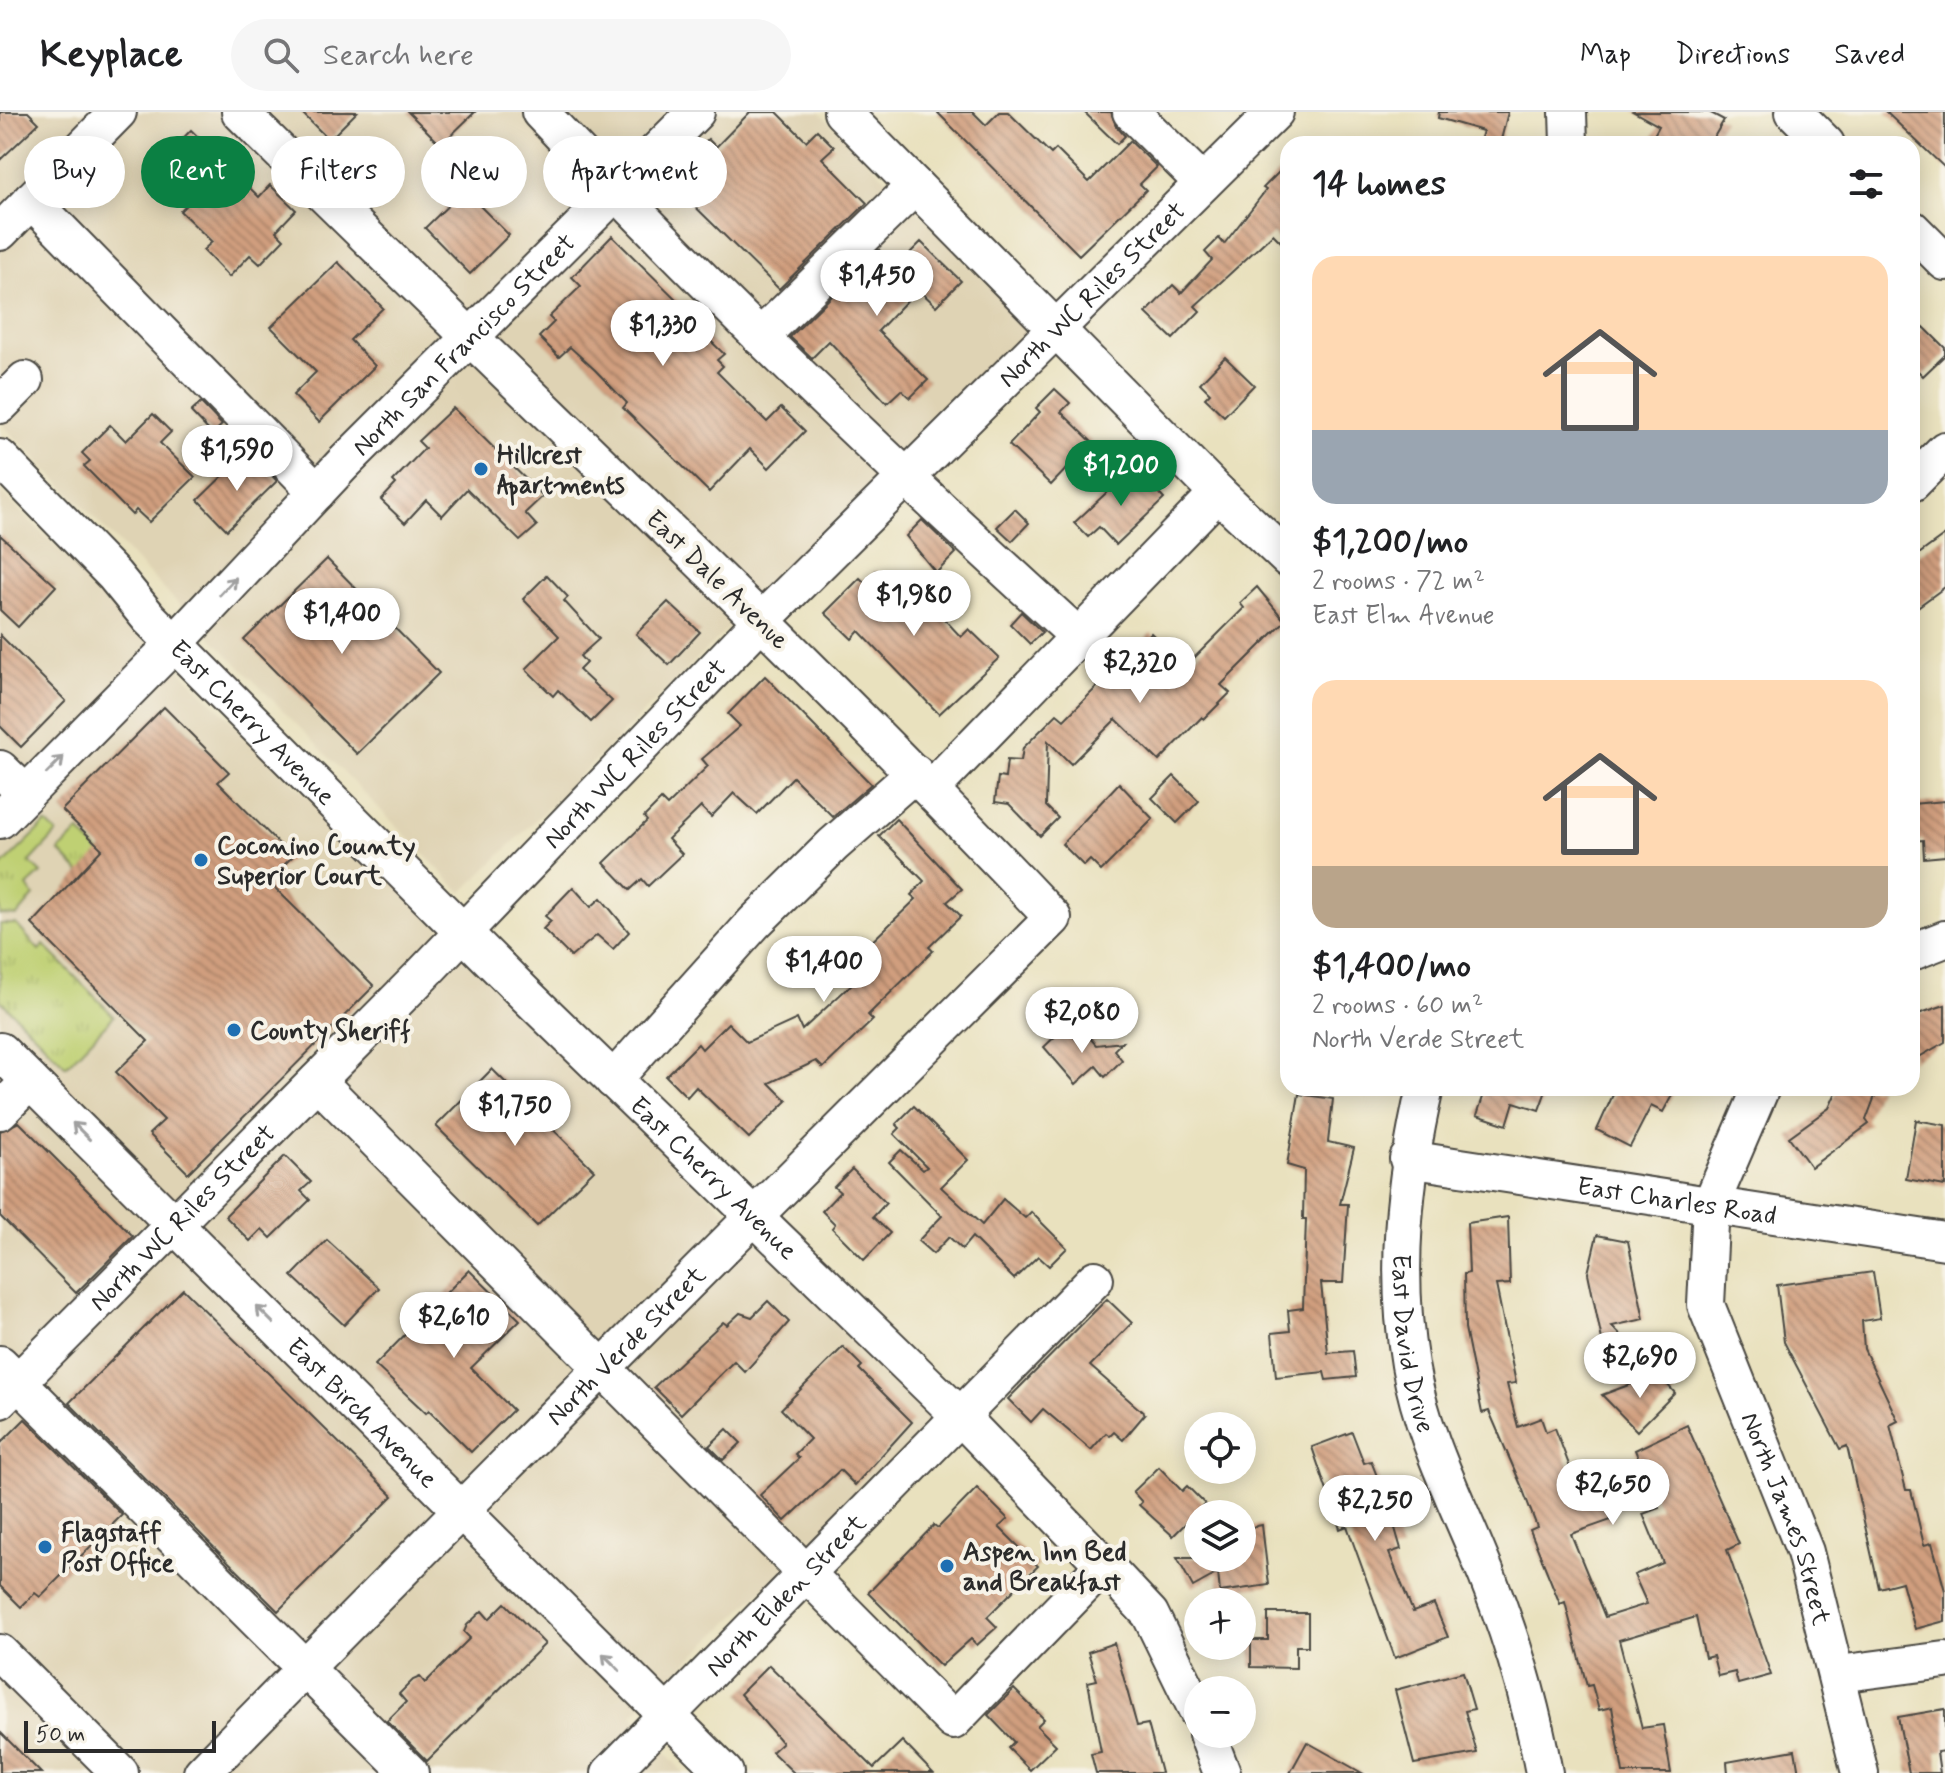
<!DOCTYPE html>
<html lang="en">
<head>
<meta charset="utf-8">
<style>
	body { margin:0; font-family:Mynerve,sans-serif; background:#f6f6f6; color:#202124; height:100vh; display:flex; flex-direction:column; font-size:30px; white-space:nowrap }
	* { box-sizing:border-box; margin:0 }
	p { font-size:26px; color:#757577 }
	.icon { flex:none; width:44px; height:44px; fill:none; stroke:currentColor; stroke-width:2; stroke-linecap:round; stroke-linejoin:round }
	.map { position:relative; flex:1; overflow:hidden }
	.side { position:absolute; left:1280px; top:24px; width:640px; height:960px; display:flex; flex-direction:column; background:#fff; border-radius:24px; box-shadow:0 4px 20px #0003 }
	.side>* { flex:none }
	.guide { position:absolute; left:24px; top:24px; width:760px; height:72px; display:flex; gap:16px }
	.controls { position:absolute; left:1184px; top:1300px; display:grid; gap:16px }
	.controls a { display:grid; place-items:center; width:72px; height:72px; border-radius:50%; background:#fff; box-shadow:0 4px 20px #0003; font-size:40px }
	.scale { position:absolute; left:24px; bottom:20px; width:192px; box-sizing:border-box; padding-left:8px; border:4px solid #2b2b2b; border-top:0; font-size:22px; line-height:28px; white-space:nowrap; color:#2b2b2b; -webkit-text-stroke:6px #f7f3e8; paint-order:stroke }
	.price { position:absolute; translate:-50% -68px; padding:0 18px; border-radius:28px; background:#fff; color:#222; font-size:26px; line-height:52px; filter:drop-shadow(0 2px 4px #0008) }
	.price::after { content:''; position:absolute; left:50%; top:48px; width:24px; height:18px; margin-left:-12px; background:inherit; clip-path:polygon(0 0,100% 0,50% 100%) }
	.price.active { background:#0b8043; color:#fff }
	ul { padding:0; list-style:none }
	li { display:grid; align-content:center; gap:16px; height:424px; padding:0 32px }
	li span { display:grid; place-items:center; height:248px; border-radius:24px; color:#555 }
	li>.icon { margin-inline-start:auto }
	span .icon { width:144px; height:144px; fill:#fffc; stroke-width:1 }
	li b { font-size:34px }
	h2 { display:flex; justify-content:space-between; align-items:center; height:96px; padding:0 32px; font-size:34px }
	.tag { padding:0 28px; border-radius:36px; background:#fff; box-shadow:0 4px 20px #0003; font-size:28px; line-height:72px }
	.tag.active { background:#0b8043; color:#fff }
	header { display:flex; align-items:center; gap:48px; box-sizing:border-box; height:112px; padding:0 40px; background:#fff; border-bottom:2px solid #e0e0e0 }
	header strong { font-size:38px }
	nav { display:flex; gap:44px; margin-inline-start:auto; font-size:28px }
	.search { width:560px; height:72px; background:#f6f6f6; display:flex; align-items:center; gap:20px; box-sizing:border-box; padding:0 28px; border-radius:44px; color:#757577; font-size:30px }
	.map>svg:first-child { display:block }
</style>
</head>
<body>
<header>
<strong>Keyplace</strong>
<div class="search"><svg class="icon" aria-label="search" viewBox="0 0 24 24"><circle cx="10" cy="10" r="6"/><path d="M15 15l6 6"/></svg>Search here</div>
<nav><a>Map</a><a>Directions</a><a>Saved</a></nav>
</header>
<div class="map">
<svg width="1945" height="1661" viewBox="0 0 1945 1661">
	<defs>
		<pattern id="grass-tufts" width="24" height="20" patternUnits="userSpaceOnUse" patternTransform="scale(2)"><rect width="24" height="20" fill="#bfd073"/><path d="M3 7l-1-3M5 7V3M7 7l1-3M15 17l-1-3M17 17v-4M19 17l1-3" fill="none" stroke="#a4b364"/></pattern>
		<pattern id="building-back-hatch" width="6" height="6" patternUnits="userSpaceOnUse" patternTransform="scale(2)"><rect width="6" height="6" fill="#d09e7e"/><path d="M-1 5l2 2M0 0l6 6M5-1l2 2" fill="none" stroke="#a98167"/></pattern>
	</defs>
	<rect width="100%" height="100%" fill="#f7f3e8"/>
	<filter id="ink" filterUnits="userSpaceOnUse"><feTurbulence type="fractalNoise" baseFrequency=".0125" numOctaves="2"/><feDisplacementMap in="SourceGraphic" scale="16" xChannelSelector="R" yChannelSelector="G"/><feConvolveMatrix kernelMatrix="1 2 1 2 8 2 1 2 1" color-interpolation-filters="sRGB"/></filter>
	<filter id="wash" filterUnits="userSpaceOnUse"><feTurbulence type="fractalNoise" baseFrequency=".006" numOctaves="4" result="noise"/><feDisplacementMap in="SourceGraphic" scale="32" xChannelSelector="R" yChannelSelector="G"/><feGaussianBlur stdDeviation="1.8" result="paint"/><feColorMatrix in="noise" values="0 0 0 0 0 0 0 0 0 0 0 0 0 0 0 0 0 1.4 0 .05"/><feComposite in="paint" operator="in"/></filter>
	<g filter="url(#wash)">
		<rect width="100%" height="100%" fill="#e9e1be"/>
		<g fill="#dfd3b4">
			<path d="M0,0H819L1033,213L462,781L0,310Z"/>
			<path d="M0,379L938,1310L632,1603L684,1661H0Z"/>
		</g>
		<g fill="url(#grass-tufts)" stroke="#757e4f" stroke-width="2">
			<path d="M46,711L57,721L30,750L41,761L27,774L34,784L17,804L0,803V756Z"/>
			<path d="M79,719L109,751L81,762L59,739Z"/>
			<path d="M0,812H16L39,838L44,833L114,904L66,954L0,888Z"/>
		</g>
		<g id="blocks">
			<g fill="url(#building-back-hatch)">
				<path d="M0,0H28L39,11L0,48Z"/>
				<path d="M301,0H357L329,28Z"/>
				<path d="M408,0H475L441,33Z"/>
				<path d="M750,0H777L806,29L817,18L834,35L822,46L867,91L779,177L668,68L708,27L716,35Z"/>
				<path d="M937,0H973L986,13L999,0H1008L1051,42L1056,37L1089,70L1130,29L1157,55L1140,72L1146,78L1079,143Z"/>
				<path d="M1084,0H1111L1116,14L1125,24L1117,32Z"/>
				<path d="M1439,0H1508L1500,32H1479L1483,19L1438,6Z"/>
				<path d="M1634,0H1709L1724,8L1710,32H1649L1659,14Z"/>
				<path d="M1886,0H1945V56Z"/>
				<path d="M191,18L259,85L270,73L296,98L276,119L284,127L260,152L250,143L229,165L203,138L212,130L180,99L186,93L152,59Z"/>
				<path d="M1288,51V137L1273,122L1195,194L1200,199L1173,227L1146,201L1173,173L1181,181L1212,148L1205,140L1219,126L1224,132L1266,78L1263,76Z"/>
				<path d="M464,78L509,123L470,162L425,116Z"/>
				<path d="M612,124L688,199L684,203L724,242L717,248L723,254L717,260L767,310L781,296L805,319L769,356L750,337L709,380L623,296L627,291L595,258L570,235L559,245L539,225L554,210L549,205L581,174L572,165Z"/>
				<path d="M921,130L961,169L936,194L918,177L878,219L928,268L910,286L901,278L887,291L829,229L812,246L790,225L879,138L896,155Z"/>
				<path d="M338,150L383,196L350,228L375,254L319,310L293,283L316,260L271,215Z"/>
				<path d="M1924,215L1945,236V243L1923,264L1912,253V226Z"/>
				<path d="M1225,245L1254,273L1224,304L1205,286L1210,281L1200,271Z"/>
				<path d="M1055,277L1070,291L1061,300L1092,330L1051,373L1009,333L1040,300L1036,296Z"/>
				<path d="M201,291L222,313L212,322L191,300Z"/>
				<path d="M453,296L543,384L525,401L537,414L520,429L467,377L442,404L426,388L405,411L381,388L396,372L393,369L425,336L418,329Z"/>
				<path d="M153,302L171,320L160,331L195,365L149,410L136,398L132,403L84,354L90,349L82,341L110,313L126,329Z"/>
				<path d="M258,349L277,369L227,418L198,388L235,352L245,363Z"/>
				<path d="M1134,355L1164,387L1116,433L1099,415L1088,425L1074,411Z"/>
				<path d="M1015,397L1029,411L1012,429L997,415Z"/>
				<path d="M922,408L956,441L936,461L906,424Z"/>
				<path d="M0,423L56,474L18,515L0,498Z"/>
				<path d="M1945,423V475L1912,499V447Z"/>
				<path d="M327,447L439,561L357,642L244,528Z"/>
				<path d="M876,459L910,493L939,462L953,476L933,495L961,525L969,517L999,546L939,602L859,519L852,527L825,501L860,466L865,471Z"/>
				<path d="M547,463L568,485L564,489L599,527L580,544L586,551L579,558L612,589L591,610L558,578L553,584L526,557L559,524L523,487Z"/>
				<path d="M1257,475L1285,509L1221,573L1230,581L1204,607L1202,605L1159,649L1116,607L1071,652L1048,629L1046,694L1058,706L1040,724L1009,692L995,690L998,665L1005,666L1007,648L1021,649L1023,636L1057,602L1064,608L1151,521L1185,555L1244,496L1240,491Z"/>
				<path d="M668,490L700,520L669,553L636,522Z"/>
				<path d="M1021,500L1042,520L1030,532L1010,512Z"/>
				<path d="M0,523L66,589L21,635L0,614Z"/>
				<path d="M765,564L871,672L833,705L793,665L757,702L734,681L711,705L701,695L668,727L682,742L648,774L642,767L630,778L604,751L647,709L644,705L661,688L667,694L708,654L702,647L740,614L728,602Z"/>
				<path d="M164,595L229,660L218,670L292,745L268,769L374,874L188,1061L149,1022L164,1008L116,960L148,929L32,812L102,737L62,698Z"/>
				<path d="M1174,664L1199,689L1177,711L1152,686Z"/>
				<path d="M1119,671L1153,707L1101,759L1090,748L1084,754L1062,732Z"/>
				<path d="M1945,689V744L1924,746L1923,728L1912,729V692Z"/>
				<path d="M896,707L962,777L947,790L961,804L929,835L933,839L868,903L873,908L823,956L816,949L769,971L787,989L749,1026L696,975L687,985L666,964L698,932L702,937L728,911L747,930L797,907L802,918L854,870L838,853L857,834L862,839L916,787L911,783L924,769L879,724Z"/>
				<path d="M573,775L591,795L601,786L629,820L613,837L597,823L571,845L543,817L551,809L545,804Z"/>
				<path d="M1945,893V930L1912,949V904Z"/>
				<path d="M1065,915L1076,927L1084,919L1096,933L1122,930L1114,938L1122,948L1105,965L1096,954L1076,972L1044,935Z"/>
				<path d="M492,957L594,1058L537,1114L436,1014Z"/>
				<path d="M1486,976H1547L1539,998L1514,990L1507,1013L1477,1003Z"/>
				<path d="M1616,976H1676L1663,1000L1651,994L1630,1035L1597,1018Z"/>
				<path d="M1838,976H1878L1866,1008L1869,1012L1811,1055L1789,1025L1829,996Z"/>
				<path d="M1299,982L1333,987L1328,1030L1354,1036L1340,1092H1348L1343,1171H1321L1328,1241L1353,1239L1356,1265L1326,1268L1324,1260L1276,1265L1272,1221L1290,1219L1288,1198L1303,1196L1306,1107H1303L1304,1058L1287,1053Z"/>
				<path d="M914,994L968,1048L941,1075L982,1113L1003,1087L1025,1106L1031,1100L1067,1136L1049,1154L1038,1144L1014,1167L972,1125L962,1137L949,1125L933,1142L918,1129L942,1104L889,1050L901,1038L923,1058L927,1055L894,1022L900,1016L896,1012Z"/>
				<path d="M1916,1008L1945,1013V1074L1906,1067Z"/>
				<path d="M19,1010L133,1124L76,1181L0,1104V1019Z"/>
				<path d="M285,1044L311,1070L301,1079L310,1088L271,1126L262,1117L250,1129L225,1104Z"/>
				<path d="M852,1057L886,1091L873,1105L890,1121L864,1148L832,1116L835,1112L822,1099L840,1080L834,1075Z"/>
				<path d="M1508,1105L1510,1172L1496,1173L1516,1271L1507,1272L1518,1315L1541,1306L1546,1320L1555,1316L1582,1387L1604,1379L1614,1407L1571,1422L1605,1505L1647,1492L1634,1463L1663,1451L1643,1402L1659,1396L1635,1338L1687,1313L1739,1432L1727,1438L1771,1563L1738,1572L1735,1560L1718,1564L1713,1544L1705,1546L1696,1505L1619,1528L1642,1616L1663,1613L1671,1661H1623L1612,1595L1599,1598L1592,1573L1587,1574L1565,1490L1560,1492L1530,1418L1537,1415L1521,1373L1489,1299L1482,1301L1465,1216L1464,1162L1469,1161L1467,1111Z"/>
				<path d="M1597,1123L1628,1129L1644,1207L1612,1214L1653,1256L1615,1260L1607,1252L1588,1161Z"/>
				<path d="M327,1128L379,1176L344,1213L292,1164Z"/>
				<path d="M469,1158L520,1208L471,1256L513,1298L471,1340L429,1298L426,1301L375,1253Z"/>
				<path d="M1873,1160L1880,1206L1862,1209L1864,1237L1898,1309L1890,1313L1906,1378H1911L1924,1433L1932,1431L1945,1479V1509L1915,1517L1902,1470L1879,1476L1847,1334L1840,1337L1784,1230L1777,1173Z"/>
				<path d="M183,1177L393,1384L278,1499L69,1291Z"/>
				<path d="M1107,1187L1132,1211L1090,1254L1145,1302L1123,1328L1114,1320L1110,1324L1106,1321L1091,1338L1043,1297L1031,1310L1008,1287Z"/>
				<path d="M768,1189L789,1210L745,1260L734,1249L681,1302L654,1275L723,1210L727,1213L740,1201L752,1205Z"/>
				<path d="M843,1235L862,1254L859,1257L912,1310L855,1373L840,1358L785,1409L760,1383L799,1346L795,1342L810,1327L781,1297Z"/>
				<path d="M1658,1262L1675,1281L1637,1319L1602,1283Z"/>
				<path d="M25,1307L122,1403L40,1485L35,1481L21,1495L0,1474V1332Z"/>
				<path d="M727,1317L741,1331L723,1348L709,1334Z"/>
				<path d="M1352,1320L1364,1351L1371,1349L1388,1392L1401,1437L1389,1441L1413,1500L1434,1492L1448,1525L1395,1546L1347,1414L1340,1417L1312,1335Z"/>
				<path d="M1159,1355L1182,1379L1187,1374L1205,1392L1173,1424L1139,1393L1142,1390L1133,1380Z"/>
				<path d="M977,1376L1008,1407L999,1415L1038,1454L987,1505L997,1515L977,1533L971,1527L941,1554L868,1481L934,1413L938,1416Z"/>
				<path d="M1262,1413L1269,1473L1220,1480L1218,1461L1193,1475L1177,1446H1242V1417Z"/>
				<path d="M505,1491L545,1532L427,1649L387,1609L406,1590L399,1582L413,1568L420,1565L425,1571L470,1526L464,1520L467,1513L482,1499L489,1507Z"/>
				<path d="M1268,1501H1308V1534H1296V1556L1251,1555V1528H1268Z"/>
				<path d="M1114,1531L1137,1614L1148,1612L1161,1661H1096L1091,1642L1101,1640L1088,1570L1097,1568L1088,1540Z"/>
				<path d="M769,1553L874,1656L902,1629L933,1661H794L772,1640L782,1631L740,1582Z"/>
				<path d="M1463,1560L1474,1597L1465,1599L1477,1641L1414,1652L1395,1578Z"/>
				<path d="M1014,1577L1044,1607L1037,1614L1056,1633L1030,1658L1008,1636L1014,1630L988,1603Z"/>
				<path d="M1945,1597V1639L1937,1640L1940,1661H1909L1898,1605Z"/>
				<path d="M0,1620L41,1661H0Z"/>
				<path d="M1307,1630L1362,1661H1290Z"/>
				<path d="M1795,1638L1799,1661H1728L1727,1650Z"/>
			</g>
		</g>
	</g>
	<g filter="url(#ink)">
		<use href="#blocks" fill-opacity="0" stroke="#484641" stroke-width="2"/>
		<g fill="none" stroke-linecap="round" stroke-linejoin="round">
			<defs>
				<g id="minor">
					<path d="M540,0C712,183 893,356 1079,525"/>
					<path d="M842,0L1218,381L1288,447"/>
					<path d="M1131,0L1203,71"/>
					<path d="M1568,0L1569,32"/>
					<path d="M1794,0L1826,32"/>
					<path d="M31,88L317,380"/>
					<path d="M1912,117L1945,150"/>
					<path d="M0,120L118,0"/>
					<path d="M760,225L915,74"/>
					<path d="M0,293L25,268"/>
					<path id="s1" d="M0,346L114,463L149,506L527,884L960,1304L1104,1453L1150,1502L1198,1600"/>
					<path d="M1912,371L1945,338"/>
					<path d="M0,657L26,682"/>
					<path d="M931,677L1218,381"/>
					<path id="s2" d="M0,708L175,531L343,352L696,0"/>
					<path d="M1912,840L1945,827"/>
					<path id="s3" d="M0,939L725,1661"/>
					<path d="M613,968L754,811L833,733L915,661"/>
					<path d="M317,969L953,1609L1104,1453"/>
					<path id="s4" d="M1425,976C1404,1067 1394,1159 1410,1253C1421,1317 1450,1376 1475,1435C1506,1507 1530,1584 1544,1661"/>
					<path id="s5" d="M1761,976L1711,1092L1706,1193L1805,1440L1860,1661"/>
					<path d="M0,999L30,969"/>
					<path id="s6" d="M1408,1047L1945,1129"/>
					<path d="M0,1252L410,1661"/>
					<path id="s7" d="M0,1288L422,863L762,508L1275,0"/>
					<path d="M0,1541L120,1661"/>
					<path d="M1838,1562L1945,1548"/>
					<path d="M1207,1622L1222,1661"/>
					<path id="s8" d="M202,1661C483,1374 768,1090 1053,806C791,528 511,269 240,0"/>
					<path id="s9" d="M610,1661L1095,1167"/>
				</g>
			</defs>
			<use href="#minor" stroke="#484641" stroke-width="40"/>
			<use href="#minor" stroke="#fff" stroke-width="36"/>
		</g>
		<defs><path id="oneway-shaft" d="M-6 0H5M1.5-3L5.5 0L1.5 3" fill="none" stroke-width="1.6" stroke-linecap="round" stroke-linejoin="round" transform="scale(2)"/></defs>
		<g stroke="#a0a0a0">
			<use href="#oneway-shaft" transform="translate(228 474) rotate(-47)"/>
			<use href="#oneway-shaft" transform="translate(55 653) rotate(-45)"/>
			<use href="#oneway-shaft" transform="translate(81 1019) rotate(-135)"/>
			<use href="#oneway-shaft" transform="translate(265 1203) rotate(-135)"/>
			<use href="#oneway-shaft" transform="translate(611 1550) rotate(-135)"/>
		</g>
	</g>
	<g fill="#1f6fb2" stroke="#f7f3e8" stroke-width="3">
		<circle cx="481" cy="357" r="8"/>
		<circle cx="201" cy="748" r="8"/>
		<circle cx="234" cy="918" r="8"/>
		<circle cx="45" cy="1435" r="8"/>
		<circle cx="947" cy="1454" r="8"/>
	</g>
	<g text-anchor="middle" stroke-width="8" stroke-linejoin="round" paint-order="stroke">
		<g font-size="26" fill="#2b2b2b" stroke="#f7f3e8">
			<text dy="9" stroke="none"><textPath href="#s7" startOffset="1554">North WC Riles Street</textPath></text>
			<text dy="9" stroke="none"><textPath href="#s2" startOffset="664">North San Francisco Street</textPath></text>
			<text transform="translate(718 467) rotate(44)" y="9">East Dale Avenue</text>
			<text dy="9" stroke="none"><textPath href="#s1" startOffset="366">East Cherry Avenue</textPath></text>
			<text dy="9" stroke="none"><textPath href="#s7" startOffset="906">North WC Riles Street</textPath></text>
			<text dy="9" stroke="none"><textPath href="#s1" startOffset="1014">East Cherry Avenue</textPath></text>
			<text dy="9" stroke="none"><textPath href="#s6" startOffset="272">East Charles Road</textPath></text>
			<text dy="9" stroke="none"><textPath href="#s7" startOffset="258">North WC Riles Street</textPath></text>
			<text dy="9" stroke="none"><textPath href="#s4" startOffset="258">East David Drive</textPath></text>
			<text dy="9" stroke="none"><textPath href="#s8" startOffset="602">North Verde Street</textPath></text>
			<text dy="9" stroke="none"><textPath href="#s3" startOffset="512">East Birch Avenue</textPath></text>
			<text dy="9" stroke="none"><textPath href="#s5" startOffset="456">North James Street</textPath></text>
			<text dy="9" stroke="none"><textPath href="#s9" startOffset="250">North Elden Street</textPath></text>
		</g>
		<g font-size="26" font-weight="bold" fill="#2b2b2b" stroke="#f7f3e8" text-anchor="start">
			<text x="497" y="351">Hillcrest<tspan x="497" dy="30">Apartments</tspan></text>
			<text x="217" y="742">Coconino County<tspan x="217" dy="30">Superior Court</tspan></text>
			<text x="250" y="927">County Sheriff</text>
			<text x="61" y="1429">Flagstaff<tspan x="61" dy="30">Post Office</tspan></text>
			<text x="963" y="1448">Aspen Inn Bed<tspan x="963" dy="30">and Breakfast</tspan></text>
		</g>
	</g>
</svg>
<div class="controls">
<a><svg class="icon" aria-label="locate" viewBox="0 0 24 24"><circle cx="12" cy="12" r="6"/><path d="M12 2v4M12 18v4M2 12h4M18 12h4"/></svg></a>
<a><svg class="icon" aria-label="layers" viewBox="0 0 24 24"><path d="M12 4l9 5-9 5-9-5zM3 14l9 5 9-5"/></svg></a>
<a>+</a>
<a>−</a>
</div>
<div class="scale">50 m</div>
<b class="price" style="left:877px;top:206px">$1,450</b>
<b class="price" style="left:663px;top:256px">$1,330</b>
<b class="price" style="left:237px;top:381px">$1,590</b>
<b class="price active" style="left:1121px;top:396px">$1,200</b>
<b class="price" style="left:914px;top:526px">$1,980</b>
<b class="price" style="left:342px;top:544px">$1,400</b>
<b class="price" style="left:1140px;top:593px">$2,320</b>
<b class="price" style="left:824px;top:892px">$1,400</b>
<b class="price" style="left:1082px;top:943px">$2,080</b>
<b class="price" style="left:515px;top:1036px">$1,750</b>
<b class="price" style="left:454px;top:1248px">$2,610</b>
<b class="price" style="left:1640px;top:1288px">$2,690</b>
<b class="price" style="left:1613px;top:1415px">$2,650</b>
<b class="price" style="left:1375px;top:1431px">$2,250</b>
<div class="guide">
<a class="tag">Buy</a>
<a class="tag active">Rent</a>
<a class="tag">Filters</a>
<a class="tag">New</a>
<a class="tag">Apartment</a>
</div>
<section class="side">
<h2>14 homes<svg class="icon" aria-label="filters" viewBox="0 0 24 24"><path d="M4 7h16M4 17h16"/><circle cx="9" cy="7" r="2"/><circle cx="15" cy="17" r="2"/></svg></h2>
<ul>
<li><span style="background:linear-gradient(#ffd9b3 70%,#9aa5b1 0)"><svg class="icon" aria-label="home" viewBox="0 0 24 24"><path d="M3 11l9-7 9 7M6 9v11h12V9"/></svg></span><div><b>$1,200/mo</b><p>2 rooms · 72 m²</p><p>East Elm Avenue</p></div></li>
<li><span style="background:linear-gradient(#ffd9b3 75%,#b9a48a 0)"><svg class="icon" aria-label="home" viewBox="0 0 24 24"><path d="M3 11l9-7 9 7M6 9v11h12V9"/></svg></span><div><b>$1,400/mo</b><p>2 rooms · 60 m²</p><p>North Verde Street</p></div></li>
</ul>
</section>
</div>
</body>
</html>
